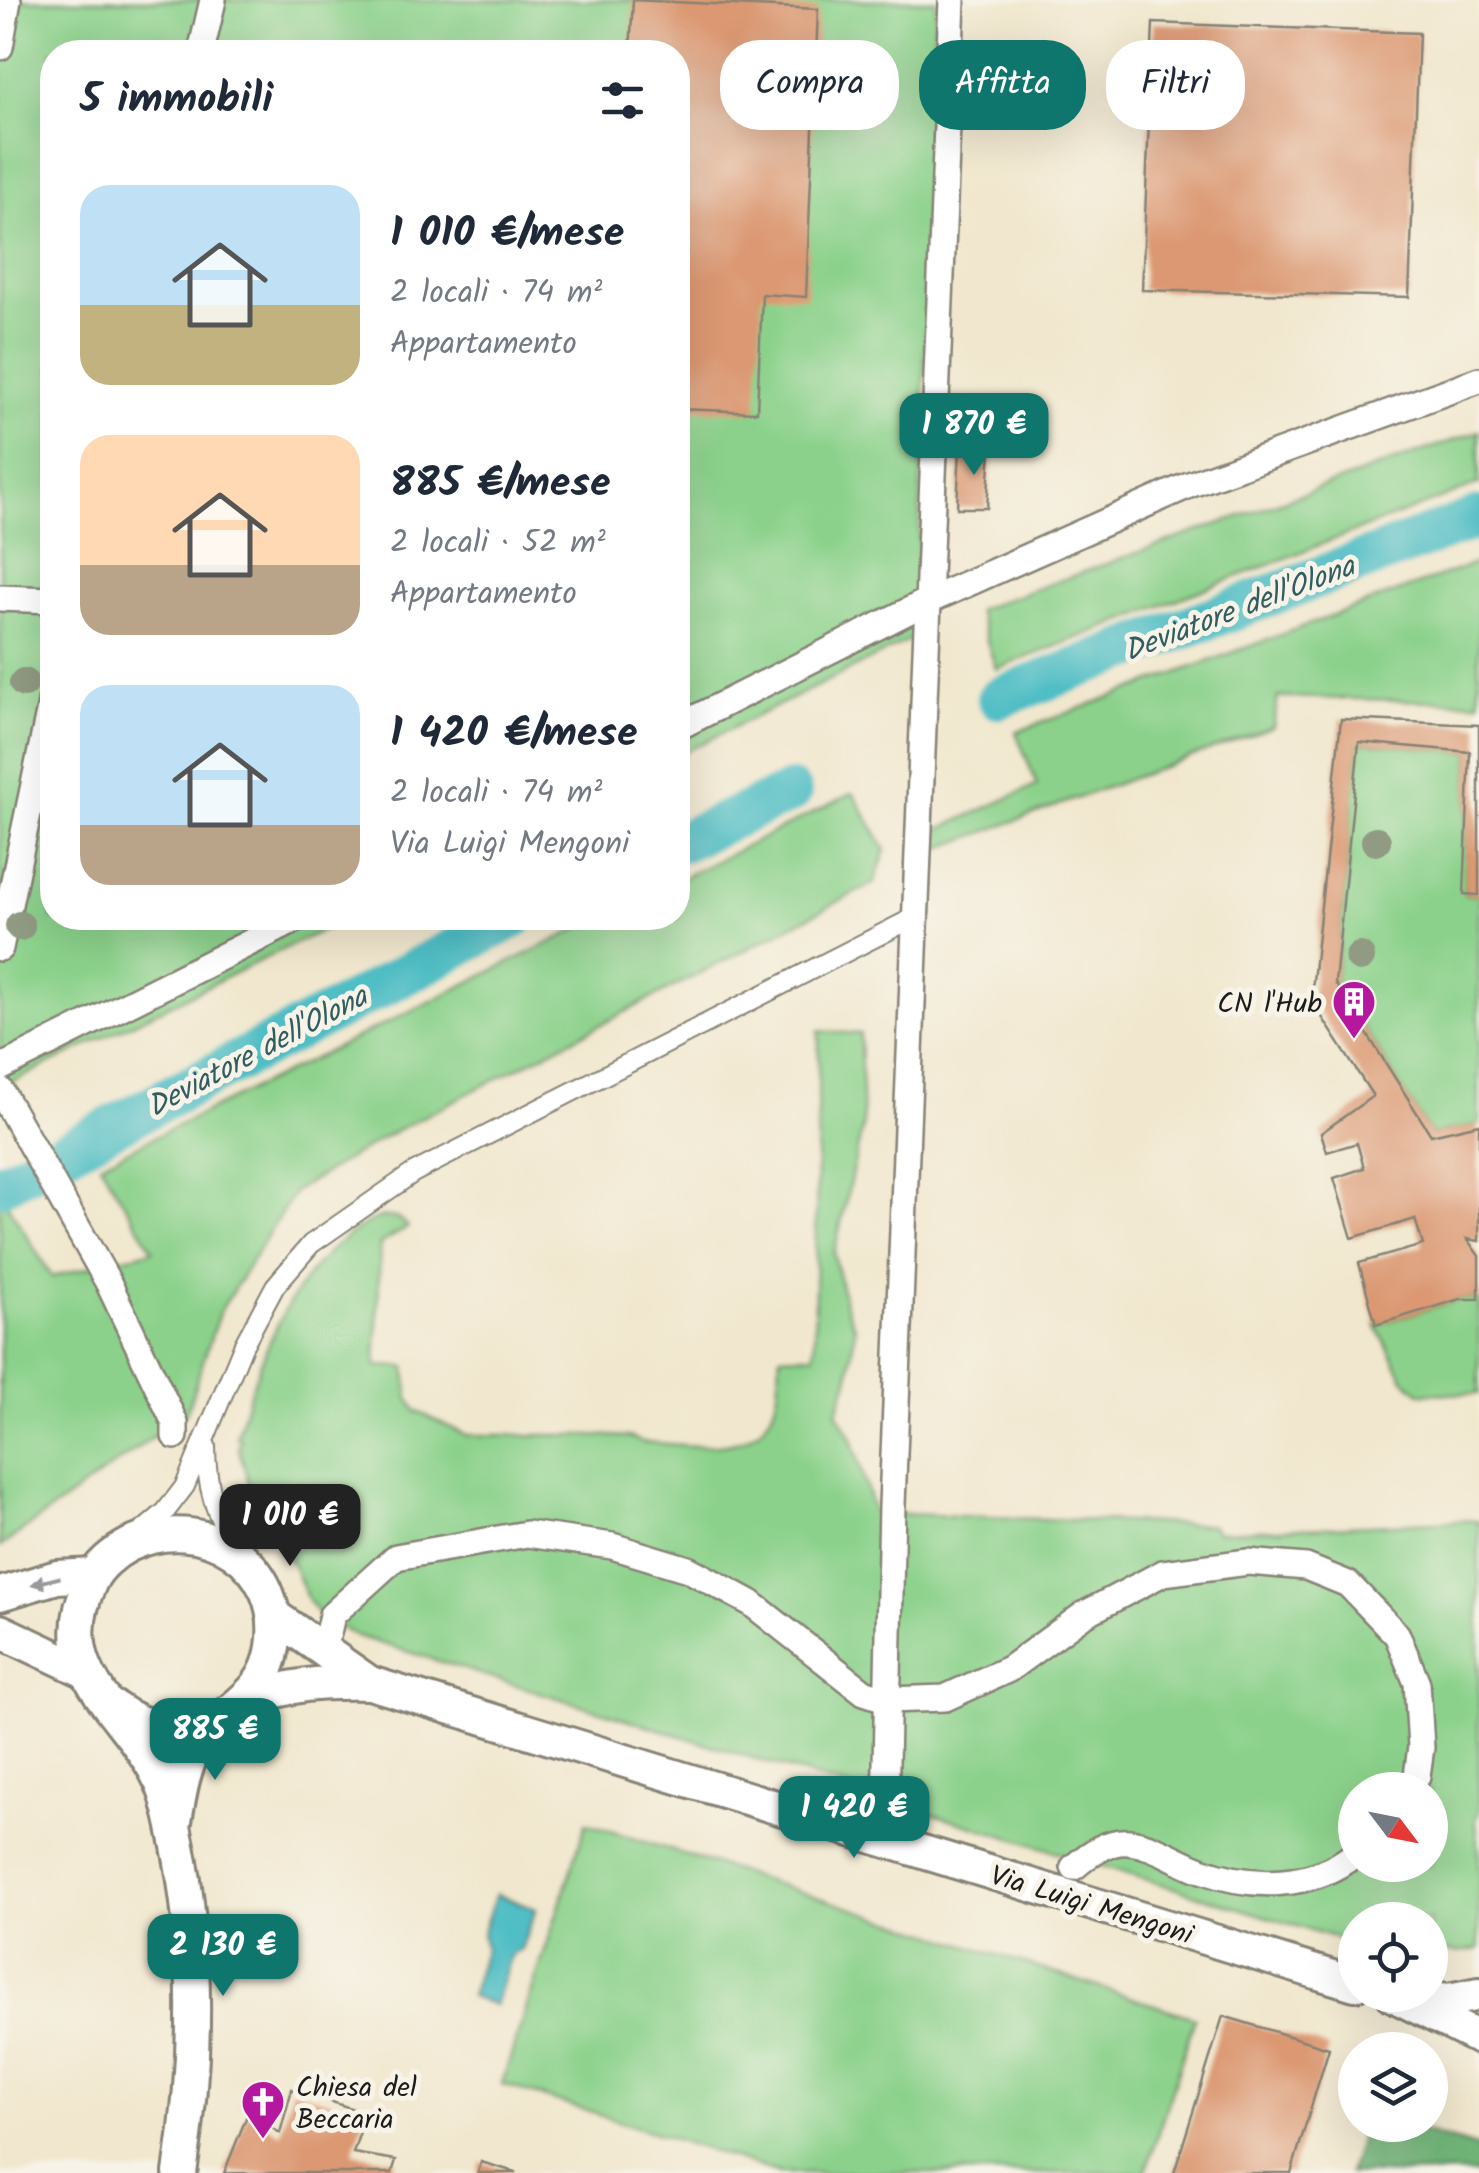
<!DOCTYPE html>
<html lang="it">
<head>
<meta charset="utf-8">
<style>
	body { margin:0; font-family:Kalam,sans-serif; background:#f6f6f7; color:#1f2937; height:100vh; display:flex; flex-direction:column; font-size:38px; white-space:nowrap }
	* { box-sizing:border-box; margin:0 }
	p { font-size:32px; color:#747a83 }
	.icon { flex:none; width:55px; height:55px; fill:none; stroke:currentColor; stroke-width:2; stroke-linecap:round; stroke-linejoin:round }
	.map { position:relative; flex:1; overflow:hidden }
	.side { position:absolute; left:40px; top:40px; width:650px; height:890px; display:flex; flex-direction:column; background:#fff; border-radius:40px; box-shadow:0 10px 40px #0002 }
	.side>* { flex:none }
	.guide { position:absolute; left:720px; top:40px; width:608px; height:90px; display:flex; gap:20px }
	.needle { width:65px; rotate:122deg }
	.buttons { position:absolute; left:1338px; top:1772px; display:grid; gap:20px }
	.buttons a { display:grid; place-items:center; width:110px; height:110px; border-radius:50%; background:#fff; box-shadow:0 10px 40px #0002; font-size:50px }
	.price { position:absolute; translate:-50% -85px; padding:0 22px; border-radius:20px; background:#0f766e; color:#fff; font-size:32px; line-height:65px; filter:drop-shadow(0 2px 5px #0008) }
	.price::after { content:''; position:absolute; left:50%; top:60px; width:30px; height:22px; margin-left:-15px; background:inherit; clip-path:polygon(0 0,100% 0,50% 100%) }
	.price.on { background:#222; color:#fff }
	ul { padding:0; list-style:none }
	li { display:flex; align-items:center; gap:30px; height:250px; padding:0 40px }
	li span { display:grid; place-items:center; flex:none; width:280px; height:200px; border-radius:30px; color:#555 }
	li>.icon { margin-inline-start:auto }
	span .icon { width:120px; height:120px; fill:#fffc; stroke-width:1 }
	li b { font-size:42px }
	h2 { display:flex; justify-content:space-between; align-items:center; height:120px; padding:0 40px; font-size:42px }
	.pill { padding:0 35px; border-radius:40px; background:#fff; box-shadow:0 10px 40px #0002; font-size:35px; line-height:90px }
	.pill.on { background:#0f766e; color:#fff }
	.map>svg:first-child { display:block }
</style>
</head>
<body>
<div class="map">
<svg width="1479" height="2173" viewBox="0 0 1479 2173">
	<rect width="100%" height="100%" fill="#f7f3e8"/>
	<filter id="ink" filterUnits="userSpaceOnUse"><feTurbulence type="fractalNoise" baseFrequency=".01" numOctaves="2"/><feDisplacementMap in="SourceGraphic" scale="20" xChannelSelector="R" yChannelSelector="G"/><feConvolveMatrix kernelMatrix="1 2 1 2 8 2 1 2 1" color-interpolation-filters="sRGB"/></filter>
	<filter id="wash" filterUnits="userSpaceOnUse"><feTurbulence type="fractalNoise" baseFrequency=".0048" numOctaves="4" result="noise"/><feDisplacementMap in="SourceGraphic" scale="40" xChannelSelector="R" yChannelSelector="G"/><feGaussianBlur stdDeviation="2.25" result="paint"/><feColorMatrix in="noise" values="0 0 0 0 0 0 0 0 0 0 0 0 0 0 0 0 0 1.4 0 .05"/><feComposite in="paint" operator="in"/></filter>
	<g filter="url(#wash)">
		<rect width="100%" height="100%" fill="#f1e7ce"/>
		<g fill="#8bd18b" stroke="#547654" stroke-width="2.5" fill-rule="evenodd">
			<path d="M0,0H936L916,637L678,755V52H52V918H347L0,1088Z"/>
			<path d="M1479,431V484L996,669L977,610Z"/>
			<path d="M1479,562V702L1278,697L1273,727L938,849L935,831L1037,785L1016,732Z"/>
			<path d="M1359,742L1470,752L1464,894L1479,895V1124L1431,1135L1335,983Z"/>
			<path d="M853,793L886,850L874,883L384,1137L295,1191L219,1313L186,1413L0,1547V1206L6,1202L52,1277L153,1250L100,1164L600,918H678V880Z"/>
			<path d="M819,1031L860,1034L863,1124L834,1254L844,1301L855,1329L849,1377L837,1412L852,1438L874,1513L1211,1525L1217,1532L1479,1520V1809L1476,1821L1479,1852V1949L1457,1952L1430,1950V1920H1355V1942H1349L357,1636L321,1618L308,1600L292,1564L259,1518L238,1446L241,1439L236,1437C259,1362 287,1276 355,1231C369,1222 381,1213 398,1219L408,1227L380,1244L376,1366L406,1367L409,1398L416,1411L466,1435H590L630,1437L642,1442C691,1444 764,1462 777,1396C780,1384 779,1369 780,1356L814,1354ZM1355,1790H1430V1865H1355Z"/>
			<path d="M1460,1299H1479V1394L1420,1393L1404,1379L1376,1325Z"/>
			<path d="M586,1823L1195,2018L1145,2173H780L502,2084Z"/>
		</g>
		<path fill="#70b377" stroke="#46684a" stroke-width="2.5" d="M1364,2125H1403L1479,2148V2173H1349Z"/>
		<path fill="#50bec5" stroke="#366d70" stroke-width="2.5" d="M496,1894L536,1909L521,1949L510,1957L495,2005L470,1996L485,1948L482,1933Z"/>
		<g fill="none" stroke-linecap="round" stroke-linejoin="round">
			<g stroke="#50bec5" stroke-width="42">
				<path d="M998,698L1479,517"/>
				<path d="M678,843L791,792"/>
				<path d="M0,1185L513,918"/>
			</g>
		</g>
		<g id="blocks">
			<g fill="#db9872">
				<path d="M633,0L818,9L806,297L762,294L757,412L678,409V52H630Z"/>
				<path d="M1153,23L1419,33L1409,297L1142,290Z"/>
				<path d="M960,447L991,449L987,508H957Z"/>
				<path d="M1341,719L1479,725V895L1464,894L1470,752L1359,742L1335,983L1431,1135L1479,1124V1241L1467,1239L1479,1256V1299H1460L1376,1325L1359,1263L1423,1245L1415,1219L1352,1238L1334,1178L1364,1168L1357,1143L1327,1152L1321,1133L1373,1096L1311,1000Z"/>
				<path d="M1223,2016L1329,2048L1291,2173H1174Z"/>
				<path d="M292,2089L366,2113L353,2153L396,2160L392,2173H224L248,2113L280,2133Z"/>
				<path d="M481,2162L515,2172V2173H478Z"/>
			</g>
		</g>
	</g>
	<g filter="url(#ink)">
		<use href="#blocks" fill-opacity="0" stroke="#868275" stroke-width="2.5"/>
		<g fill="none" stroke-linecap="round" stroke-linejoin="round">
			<defs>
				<g id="service">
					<path d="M206,1446C206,1486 215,1515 236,1548"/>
					<path d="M139,1534L165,1512L185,1486L243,1346L275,1286L311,1244L413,1173L915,917"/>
				</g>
				<g id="pedestrian">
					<path d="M0,47L8,0"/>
					<path d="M201,52L213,0"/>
					<path d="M0,598L52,600"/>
					<path d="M678,727L928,601L1189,485L1479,380"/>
					<path d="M0,948L52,698"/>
					<path d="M0,1068L299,918"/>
					<path d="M0,1090L108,1282L175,1423V1436"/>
					<path d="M328,1633L332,1615L396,1557L527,1534L612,1546L688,1569L751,1603L864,1692L888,1700L945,1698L1009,1669L1083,1615L1163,1573L1248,1562L1306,1567L1348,1584L1397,1635L1417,1683L1421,1747L1417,1776L1409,1790"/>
					<path d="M885,1807L892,1505L952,0"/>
					<path d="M1074,1867C1089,1854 1108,1840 1129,1842C1155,1845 1176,1861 1201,1870C1252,1889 1311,1889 1355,1854"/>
				</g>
				<g id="minor">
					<path d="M0,1594L57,1577L94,1575"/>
					<path d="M273,1615L370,1683"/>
					<path d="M0,1631L85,1671"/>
					<path d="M245,1702C293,1683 319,1682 370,1683L1355,1984"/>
					<path d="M115,1708C148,1733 182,1732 220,1720"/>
					<path d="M174,1827C179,1800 182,1771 196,1747C219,1707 265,1702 273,1647C286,1564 202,1510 129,1545C114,1553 98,1566 91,1581C47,1673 127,1709 161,1782C169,1799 173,1822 177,1841C199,1948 197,2065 180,2173"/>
					<path d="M1393,1995L1479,2038"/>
					<path d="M1409,1996L1449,2000L1479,1994"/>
				</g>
			</defs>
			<use href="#service" stroke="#868275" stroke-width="22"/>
			<use href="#pedestrian" stroke="#868275" stroke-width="30"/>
			<use href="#minor" stroke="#868275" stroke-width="38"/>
			<use href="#service" stroke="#fff" stroke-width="18"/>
			<use href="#pedestrian" stroke="#fff" stroke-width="25"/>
			<use href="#minor" stroke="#fff" stroke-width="32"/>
		</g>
		<g fill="#919a82">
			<circle cx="24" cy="683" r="15"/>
			<circle cx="1376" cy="841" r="15"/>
			<circle cx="20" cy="926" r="15"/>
			<circle cx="1360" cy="957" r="15"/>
		</g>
		<defs><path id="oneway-solid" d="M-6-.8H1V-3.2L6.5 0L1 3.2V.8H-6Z" transform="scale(2.5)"/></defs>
		<use fill="#999" href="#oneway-solid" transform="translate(46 1581) rotate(166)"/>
	</g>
	<defs>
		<symbol id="building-pin" viewBox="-11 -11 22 30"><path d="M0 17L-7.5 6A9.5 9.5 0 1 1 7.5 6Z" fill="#b5179e" stroke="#f7f3e8"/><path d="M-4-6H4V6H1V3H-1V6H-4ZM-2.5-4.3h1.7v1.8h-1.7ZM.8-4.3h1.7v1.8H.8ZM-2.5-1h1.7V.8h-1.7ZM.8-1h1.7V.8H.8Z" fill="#fff"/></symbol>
		<symbol id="church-pin" viewBox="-11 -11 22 30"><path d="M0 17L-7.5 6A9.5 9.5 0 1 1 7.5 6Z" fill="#b5179e" stroke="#f7f3e8"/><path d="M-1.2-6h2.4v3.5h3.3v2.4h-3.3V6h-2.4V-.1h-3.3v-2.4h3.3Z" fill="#fff"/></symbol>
	</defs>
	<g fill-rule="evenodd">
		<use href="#building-pin" x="1329" y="977" width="50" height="68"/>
		<use href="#church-pin" x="238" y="2077" width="50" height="68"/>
	</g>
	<g text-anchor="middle" stroke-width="10" stroke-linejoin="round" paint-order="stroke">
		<g font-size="28" fill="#1c1c1c" stroke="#f7f3e8" text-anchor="end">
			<text x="1322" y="1012">CN l'Hub</text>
			<text x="296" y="2096" text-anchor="start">Chiesa del<tspan x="296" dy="32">Beccaria</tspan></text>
		</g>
		<g font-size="28" fill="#1c1c1c" stroke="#f7f3e8">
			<text transform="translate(1092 1904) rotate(17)" y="10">Via Luigi Mengoni</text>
		</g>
		<g font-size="30" font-style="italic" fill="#315d60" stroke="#f7f3e8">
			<text transform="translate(1239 608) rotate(-21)" y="10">Deviatore dell'Olona</text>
			<text transform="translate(257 1051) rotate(-28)" y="10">Deviatore dell'Olona</text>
		</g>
	</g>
</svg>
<div class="buttons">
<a><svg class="needle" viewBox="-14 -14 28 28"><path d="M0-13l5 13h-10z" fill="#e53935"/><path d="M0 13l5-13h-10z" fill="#747a83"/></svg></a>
<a><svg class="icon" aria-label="locate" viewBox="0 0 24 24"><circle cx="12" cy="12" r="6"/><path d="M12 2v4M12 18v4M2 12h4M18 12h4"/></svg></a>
<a><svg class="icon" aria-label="layers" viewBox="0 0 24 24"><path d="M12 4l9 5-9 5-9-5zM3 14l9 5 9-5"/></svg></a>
</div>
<b class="price" style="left:974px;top:478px">1 870 €</b>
<b class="price on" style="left:290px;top:1569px">1 010 €</b>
<b class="price" style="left:215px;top:1783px">885 €</b>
<b class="price" style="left:854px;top:1861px">1 420 €</b>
<b class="price" style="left:223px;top:1999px">2 130 €</b>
<div class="guide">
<a class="pill">Compra</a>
<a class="pill on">Affitta</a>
<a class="pill">Filtri</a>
</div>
<section class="side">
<h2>5 immobili<svg class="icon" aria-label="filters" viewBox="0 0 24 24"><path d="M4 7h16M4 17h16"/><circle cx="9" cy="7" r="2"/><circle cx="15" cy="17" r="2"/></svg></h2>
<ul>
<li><span style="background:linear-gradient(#bfe0f5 60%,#c2b280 0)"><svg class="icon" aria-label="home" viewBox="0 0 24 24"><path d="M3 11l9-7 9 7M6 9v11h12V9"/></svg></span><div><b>1 010 €/mese</b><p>2 locali · 74 m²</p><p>Appartamento</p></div></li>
<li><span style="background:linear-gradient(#ffd9b3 65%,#b9a48a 0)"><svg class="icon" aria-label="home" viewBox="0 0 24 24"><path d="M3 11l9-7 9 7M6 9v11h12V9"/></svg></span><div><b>885 €/mese</b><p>2 locali · 52 m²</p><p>Appartamento</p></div></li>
<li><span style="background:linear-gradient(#bfe0f5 70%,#b9a48a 0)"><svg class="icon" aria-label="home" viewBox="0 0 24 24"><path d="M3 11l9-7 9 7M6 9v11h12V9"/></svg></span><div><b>1 420 €/mese</b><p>2 locali · 74 m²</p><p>Via Luigi Mengoni</p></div></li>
</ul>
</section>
</div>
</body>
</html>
